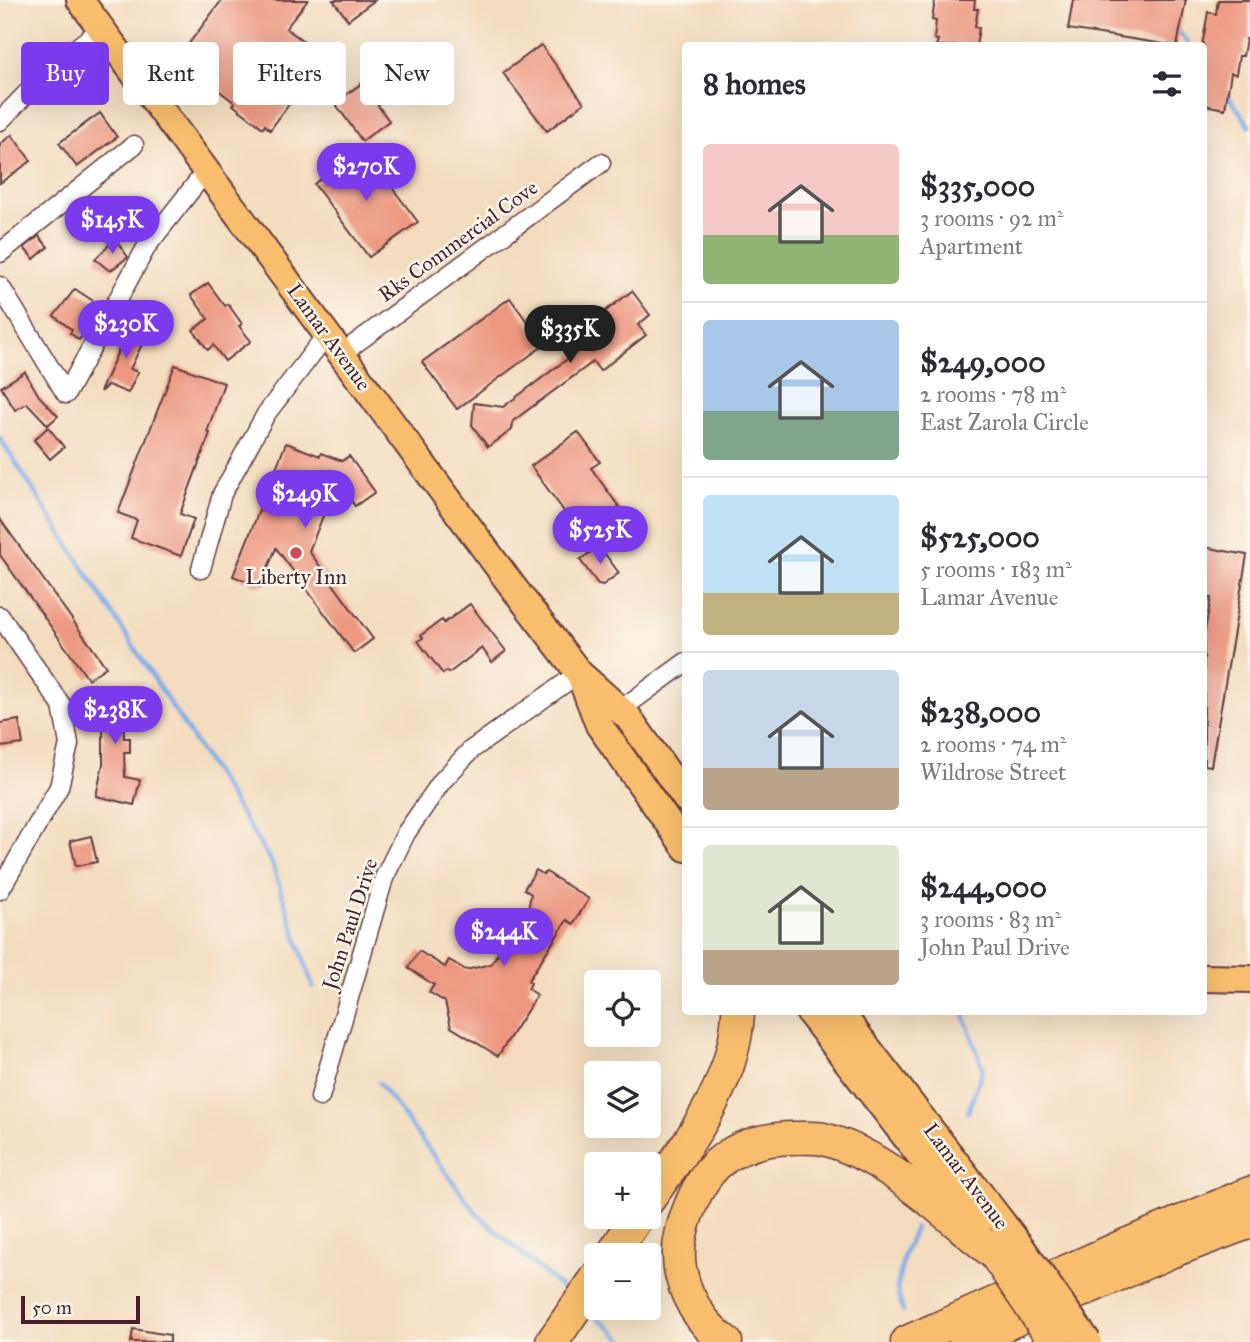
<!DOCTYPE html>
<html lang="en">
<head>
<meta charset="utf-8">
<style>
	body { margin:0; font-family:"IM FELL Great Primer",serif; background:#f7f7f7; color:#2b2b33; height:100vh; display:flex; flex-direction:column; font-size:26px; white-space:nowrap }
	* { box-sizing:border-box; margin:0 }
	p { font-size:23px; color:#7c7c81 }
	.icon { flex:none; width:38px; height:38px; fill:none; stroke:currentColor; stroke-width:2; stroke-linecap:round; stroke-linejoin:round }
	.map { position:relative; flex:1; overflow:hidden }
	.panel { position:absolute; left:682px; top:42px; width:525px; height:973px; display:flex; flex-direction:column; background:#fff; border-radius:7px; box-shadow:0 7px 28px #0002 }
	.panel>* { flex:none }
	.hud { position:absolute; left:21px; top:42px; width:556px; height:63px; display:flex; gap:14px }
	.fabs { position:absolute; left:584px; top:970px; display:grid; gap:14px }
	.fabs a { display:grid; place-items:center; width:77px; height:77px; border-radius:7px; background:#fff; box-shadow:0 7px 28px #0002; font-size:35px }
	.scale { position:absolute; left:21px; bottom:18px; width:119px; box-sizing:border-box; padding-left:7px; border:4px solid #4a1f2b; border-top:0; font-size:19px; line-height:24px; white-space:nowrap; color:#4a1f2b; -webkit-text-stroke:5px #fbf7ec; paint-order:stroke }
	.price { position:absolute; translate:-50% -60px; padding:0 16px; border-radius:24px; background:#7c3aed; color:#fff; font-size:23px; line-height:46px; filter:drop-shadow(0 2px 4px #0008) }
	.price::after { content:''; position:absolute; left:50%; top:42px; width:21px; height:16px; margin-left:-10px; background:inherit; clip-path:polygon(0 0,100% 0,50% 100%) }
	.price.on { background:#222; color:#fff }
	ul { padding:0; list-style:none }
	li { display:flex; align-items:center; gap:21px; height:175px; padding:0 21px }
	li+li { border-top:2px solid #e1e1e2 }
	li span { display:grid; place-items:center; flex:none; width:196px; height:140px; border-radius:7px; color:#555 }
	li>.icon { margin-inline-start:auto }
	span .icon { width:84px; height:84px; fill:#fffc; stroke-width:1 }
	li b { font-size:30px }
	h2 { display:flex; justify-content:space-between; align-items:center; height:84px; padding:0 21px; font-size:30px }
	.chip { padding:0 24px; border-radius:7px; background:#fff; box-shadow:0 7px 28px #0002; font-size:24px; line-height:63px }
	.chip.on { background:#7c3aed; color:#fff }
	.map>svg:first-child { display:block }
</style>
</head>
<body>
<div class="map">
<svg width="1250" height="1342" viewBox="0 0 1250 1342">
	<rect width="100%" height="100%" fill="#fbf7ec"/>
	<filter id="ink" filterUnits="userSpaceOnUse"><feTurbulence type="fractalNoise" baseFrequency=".0143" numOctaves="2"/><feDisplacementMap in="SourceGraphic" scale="14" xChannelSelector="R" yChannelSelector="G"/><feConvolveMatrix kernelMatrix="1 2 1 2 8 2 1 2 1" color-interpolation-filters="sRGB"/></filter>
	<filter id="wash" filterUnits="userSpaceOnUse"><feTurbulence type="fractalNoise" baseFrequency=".00686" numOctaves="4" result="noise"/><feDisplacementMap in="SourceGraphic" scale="28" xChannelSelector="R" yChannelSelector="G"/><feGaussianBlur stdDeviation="1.57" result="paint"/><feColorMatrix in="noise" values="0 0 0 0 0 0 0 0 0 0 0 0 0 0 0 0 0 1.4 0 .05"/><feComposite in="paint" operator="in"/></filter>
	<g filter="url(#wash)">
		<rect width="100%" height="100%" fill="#f3dcbd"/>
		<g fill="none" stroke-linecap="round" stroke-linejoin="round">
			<g stroke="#7eace8" stroke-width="4.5">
				<path d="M1177,29L1190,46"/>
				<path d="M1226,93L1250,126"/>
				<path d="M0,438L271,861L313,987"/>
				<path d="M963,1012L983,1068L968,1112"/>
				<path d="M379,1083L478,1215L560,1287"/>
				<path d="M588,1310L626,1342"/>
				<path d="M903,1312L897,1289L904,1254L915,1228"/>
			</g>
		</g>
		<g id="blocks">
			<g fill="#ed9780">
				<path d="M222,0H308L286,28L319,53L291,91L296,95L270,130L265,125L263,128L233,105L235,103L208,82L215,74L184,50Z"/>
				<path d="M333,0H375L348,20Z"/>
				<path d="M935,0H975L974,9H978L975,27L979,28L976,46H936L938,40L934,39L936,21L932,20Z"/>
				<path d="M1073,0H1186L1177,46L1068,29Z"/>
				<path d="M1218,0H1250V40L1246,39L1243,56H1239L1236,74L1231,73L1225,109L1204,105V46H1202L1208,12L1216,14Z"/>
				<path d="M541,45L584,103L547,131L503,73Z"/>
				<path d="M69,68L83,86L72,94L68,88L57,94L50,85Z"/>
				<path d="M362,83L389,121L362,141L335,103Z"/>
				<path d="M100,113L117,137L77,167L59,143Z"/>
				<path d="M12,135L31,161L0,183V144Z"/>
				<path d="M362,148L418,222L369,257L314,184Z"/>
				<path d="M39,236L48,247L34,259L24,248Z"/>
				<path d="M115,239L128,257L110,271L95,259Z"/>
				<path d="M208,283L225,306L228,304L242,324L239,326L251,341L225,361L213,345L208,350L193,330L208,319L191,295Z"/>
				<path d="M75,289L101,306L79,340L70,333L72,330L54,316Z"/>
				<path d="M632,291L650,315L638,325L646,335L600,371L593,362L513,421L512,430L488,447L472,425L474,403L503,407L582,348L573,336Z"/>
				<path d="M510,298L544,345L457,409L422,362Z"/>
				<path d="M131,322L148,332L130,369L138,372L128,393L108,385L100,392Z"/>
				<path d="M175,365L224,383L207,432L210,433L180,514L194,519L181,556L131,538L137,520L118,513Z"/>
				<path d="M25,372L39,396L58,416L48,425L27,403L15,410L1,387Z"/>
				<path d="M48,427L64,447L50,459L34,440Z"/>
				<path d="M578,432L600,462L591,468L625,515L587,543L531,466Z"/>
				<path d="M286,443L320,456L321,453L342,461L349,456L375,492L355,506L337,481L309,551L373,639L354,653L276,548L260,587L233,576Z"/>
				<path d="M0,519L106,667L88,679L0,555Z"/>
				<path d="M599,546L619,573L603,585L598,584L580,560Z"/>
				<path d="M1204,547L1247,555L1211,766L1204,765V636L1211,598H1204Z"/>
				<path d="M470,604L506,651L492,662L482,648L449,673L447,671L443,674L418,641L423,638L421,635L442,620L444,623Z"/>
				<path d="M114,686L115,693L126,690L128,695L135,694L138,708L123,712L124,738H130V752H124L125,777L140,780L134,805L96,796L103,764V728L93,691Z"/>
				<path d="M19,720L23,744L0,747V723Z"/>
				<path d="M91,836L97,862L76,866L70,841Z"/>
				<path d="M536,870L543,874L546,872L589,899L573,924L567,920L528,981L531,983L528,989L537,995L498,1056L451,1027L445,1002L429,992L434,985L408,968L419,951L445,967L449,960L466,970L491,964L529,905L531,894L524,889Z"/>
				<path d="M133,1329L170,1335V1342H131Z"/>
			</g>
		</g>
	</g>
	<g filter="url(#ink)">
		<use href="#blocks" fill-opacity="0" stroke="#633b41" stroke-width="2"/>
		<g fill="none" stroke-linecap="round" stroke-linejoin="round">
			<defs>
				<g id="street">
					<path d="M0,121L53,66L101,29"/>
					<path d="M0,253L134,145"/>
					<path d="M0,286L66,394L147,246L206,171"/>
					<path d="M341,354L601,163"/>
					<path d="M201,569L222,494L266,414L327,334"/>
					<path d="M0,616L62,706L69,744L59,787L0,890"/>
					<path d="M620,710L686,662"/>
					<path d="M320,1097L384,878L406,833L442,781L471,750L579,673"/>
				</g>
				<g id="primary">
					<path d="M80,0L513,587L579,673L628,717L686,799"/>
					<path d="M581,678L599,725L686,848"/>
					<path d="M1204,978L1250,979"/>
					<path d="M809,1012L977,1229"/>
					<path d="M840,1012L1021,1247"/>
				</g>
				<g id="highway">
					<path d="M649,1199C689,1141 735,1085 738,1012"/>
					<path d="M612,1255L638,1216"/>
					<path d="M552,1342L597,1277"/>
					<path d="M726,1342C694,1319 672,1275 681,1235C683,1224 687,1214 691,1204C697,1190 705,1175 717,1164C737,1146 765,1139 791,1138C801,1138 813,1137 823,1139C885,1154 945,1215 995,1254"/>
					<path d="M907,1342L1116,1249L1250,1193"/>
					<path d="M965,1342L1170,1252L1250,1222"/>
				</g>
			</defs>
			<use href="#street" stroke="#633b41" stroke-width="21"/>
			<use href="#primary" stroke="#633b41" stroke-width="30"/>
			<use href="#highway" stroke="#633b41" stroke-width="35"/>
			<use href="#street" stroke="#fff" stroke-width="18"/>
			<use href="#primary" stroke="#f9be6d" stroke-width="26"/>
			<use href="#highway" stroke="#f9be6d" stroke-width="32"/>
			<defs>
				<path id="primary-bridge" d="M1021,1247L1088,1342"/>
				<path id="highway-bridge" d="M995,1254L1055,1342"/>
			</defs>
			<use href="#primary-bridge" stroke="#633b41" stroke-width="30" stroke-linecap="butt"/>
			<use href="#highway-bridge" stroke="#633b41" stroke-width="35" stroke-linecap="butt"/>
			<use href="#primary-bridge" stroke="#f9be6d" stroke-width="26"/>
			<use href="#highway-bridge" stroke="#f9be6d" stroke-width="32"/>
		</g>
	</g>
	<circle fill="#d1495b" stroke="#fbf7ec" stroke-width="2.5" cx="296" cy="553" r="7"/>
	<g text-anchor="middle" stroke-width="5" stroke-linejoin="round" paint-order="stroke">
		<g font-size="21" fill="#4a1f2b" stroke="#fbf7ec">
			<text transform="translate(458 241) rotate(-36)" y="7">Rks Commercial Cove</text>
			<text transform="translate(329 337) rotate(54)" y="7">Lamar Avenue</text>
			<text transform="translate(350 924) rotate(-72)" y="7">John Paul Drive</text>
			<text transform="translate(966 1176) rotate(53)" y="7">Lamar Avenue</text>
		</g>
		<g font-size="21" fill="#4a1f2b" stroke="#fbf7ec">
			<text x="296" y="584">Liberty Inn</text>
		</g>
	</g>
</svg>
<div class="fabs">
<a><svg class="icon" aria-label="locate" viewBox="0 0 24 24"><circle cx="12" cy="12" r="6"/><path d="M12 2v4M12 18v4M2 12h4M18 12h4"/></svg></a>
<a><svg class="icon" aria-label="layers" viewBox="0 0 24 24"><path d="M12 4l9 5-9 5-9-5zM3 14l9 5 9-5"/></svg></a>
<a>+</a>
<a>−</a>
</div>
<div class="scale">50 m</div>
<b class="price" style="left:366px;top:203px">$270K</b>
<b class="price" style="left:112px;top:256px">$145K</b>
<b class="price" style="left:126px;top:360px">$230K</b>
<b class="price on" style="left:570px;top:365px">$335K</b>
<b class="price" style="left:305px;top:530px">$249K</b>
<b class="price" style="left:600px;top:566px">$525K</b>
<b class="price" style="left:115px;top:746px">$238K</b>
<b class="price" style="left:504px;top:968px">$244K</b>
<div class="hud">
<a class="chip on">Buy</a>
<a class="chip">Rent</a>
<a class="chip">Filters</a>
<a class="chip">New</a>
</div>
<section class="panel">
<h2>8 homes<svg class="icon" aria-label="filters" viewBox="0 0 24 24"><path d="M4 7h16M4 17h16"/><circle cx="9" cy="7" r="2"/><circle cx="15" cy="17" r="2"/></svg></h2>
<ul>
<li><span style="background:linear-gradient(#f6c9c9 65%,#8fb573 0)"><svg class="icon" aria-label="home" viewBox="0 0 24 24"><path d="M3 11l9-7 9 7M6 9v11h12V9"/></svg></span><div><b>$335,000</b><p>3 rooms · 92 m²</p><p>Apartment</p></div></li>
<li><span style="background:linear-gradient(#a9c7e8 65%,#7fa58c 0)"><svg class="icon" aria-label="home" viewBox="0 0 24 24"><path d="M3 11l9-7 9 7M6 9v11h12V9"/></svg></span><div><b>$249,000</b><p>2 rooms · 78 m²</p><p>East Zarola Circle</p></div></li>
<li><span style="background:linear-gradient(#bfe0f5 70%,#c2b280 0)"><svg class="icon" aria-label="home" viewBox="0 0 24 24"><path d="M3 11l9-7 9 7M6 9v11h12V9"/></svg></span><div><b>$525,000</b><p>5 rooms · 183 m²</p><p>Lamar Avenue</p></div></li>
<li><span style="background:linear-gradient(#c9d6e8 70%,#b9a48a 0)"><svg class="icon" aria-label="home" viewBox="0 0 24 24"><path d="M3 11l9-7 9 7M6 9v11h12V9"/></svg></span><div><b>$238,000</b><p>2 rooms · 74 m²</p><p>Wildrose Street</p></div></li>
<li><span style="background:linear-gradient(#dfe7d0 75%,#b9a48a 0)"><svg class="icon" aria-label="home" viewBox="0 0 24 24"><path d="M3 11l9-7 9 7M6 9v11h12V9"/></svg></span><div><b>$244,000</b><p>3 rooms · 83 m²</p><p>John Paul Drive</p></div></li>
</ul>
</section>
</div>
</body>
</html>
